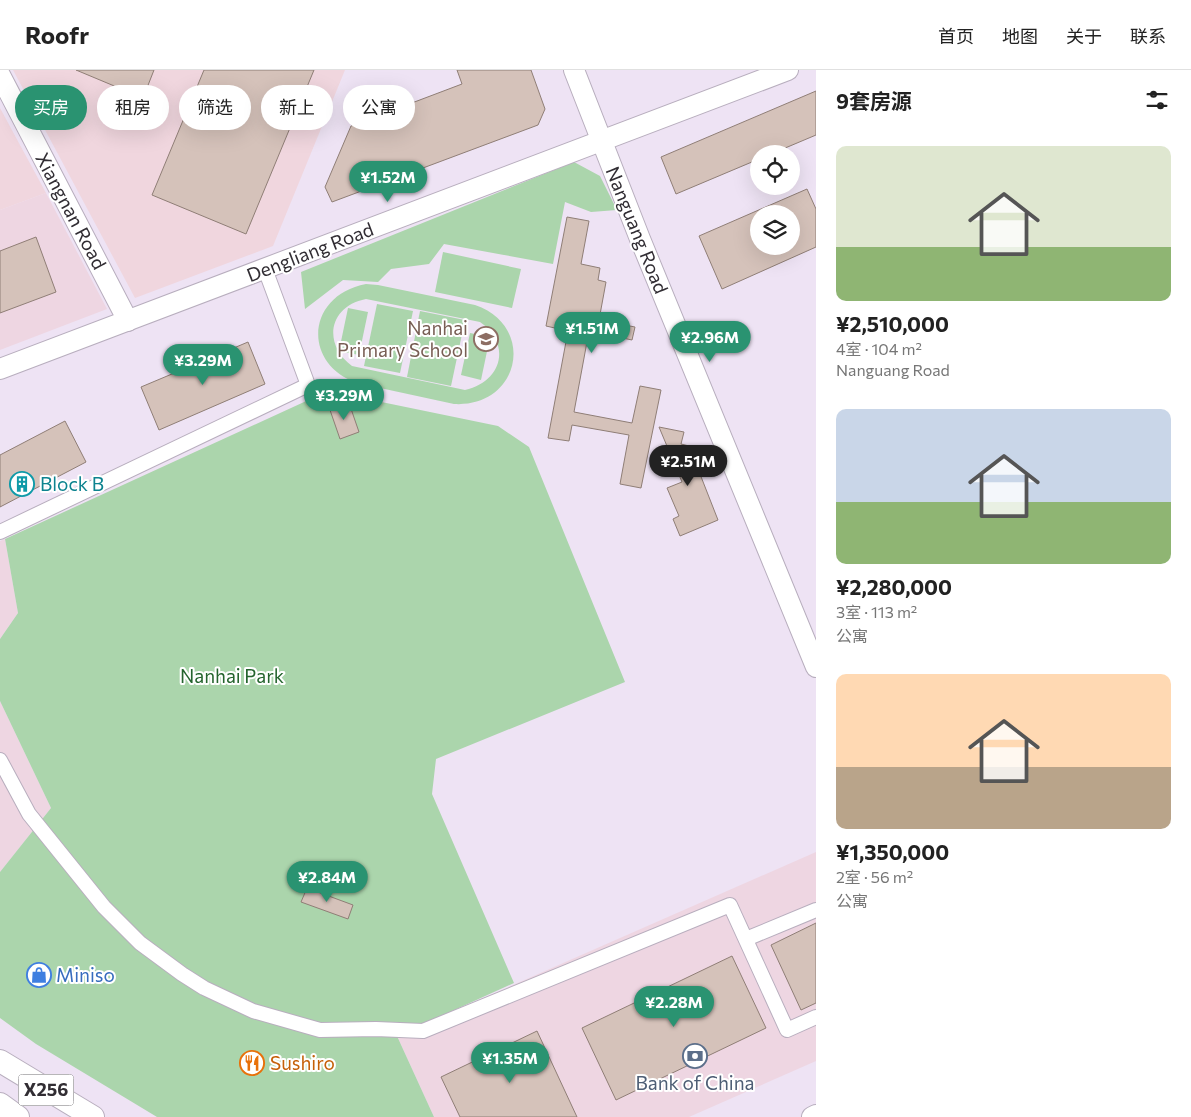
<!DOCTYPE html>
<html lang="zh">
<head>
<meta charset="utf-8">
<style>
	body { margin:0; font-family:Commissioner,"Noto Sans SC",sans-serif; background:#f2f2f2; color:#222; height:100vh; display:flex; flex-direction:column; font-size:19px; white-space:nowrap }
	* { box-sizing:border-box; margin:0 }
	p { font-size:16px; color:#767676 }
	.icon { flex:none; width:28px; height:28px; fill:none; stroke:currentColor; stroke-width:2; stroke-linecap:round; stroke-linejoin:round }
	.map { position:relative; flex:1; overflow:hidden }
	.side { display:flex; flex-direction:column; background:#fff; width:375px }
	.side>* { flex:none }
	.guide { position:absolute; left:15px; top:15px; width:475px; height:45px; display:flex; gap:10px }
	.fabs { position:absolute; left:750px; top:75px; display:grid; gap:10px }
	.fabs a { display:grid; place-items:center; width:50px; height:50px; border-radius:50%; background:#fff; box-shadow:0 5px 20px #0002; font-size:25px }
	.price { position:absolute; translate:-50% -42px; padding:0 11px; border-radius:18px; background:#2a9371; color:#fff; font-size:16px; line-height:32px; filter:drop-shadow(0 1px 2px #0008) }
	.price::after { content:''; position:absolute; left:50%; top:30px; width:15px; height:11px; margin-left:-8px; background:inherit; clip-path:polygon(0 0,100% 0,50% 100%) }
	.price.active { background:#222; color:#fff }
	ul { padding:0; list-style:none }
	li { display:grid; align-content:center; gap:10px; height:265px; padding:0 20px }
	li span { display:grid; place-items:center; height:155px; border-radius:10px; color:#555 }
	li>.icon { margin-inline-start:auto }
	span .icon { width:90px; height:90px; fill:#fffc; stroke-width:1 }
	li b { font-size:21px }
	h2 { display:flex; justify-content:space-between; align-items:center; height:60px; padding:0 20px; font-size:21px }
	.chip { padding:0 18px; border-radius:22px; background:#fff; box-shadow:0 5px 20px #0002; font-size:18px; line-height:45px }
	.chip.active { background:#2a9371; color:#fff }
	header { display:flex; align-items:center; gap:30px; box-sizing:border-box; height:70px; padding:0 25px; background:#fff; border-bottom:1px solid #e0e0e0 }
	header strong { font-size:24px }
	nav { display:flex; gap:28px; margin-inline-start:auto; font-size:18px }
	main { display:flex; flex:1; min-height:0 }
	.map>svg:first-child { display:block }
</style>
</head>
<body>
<header>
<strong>Roofr</strong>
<nav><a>首页</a><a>地图</a><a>关于</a><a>联系</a></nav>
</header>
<main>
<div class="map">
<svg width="816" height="1047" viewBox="0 0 816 1047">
	<rect width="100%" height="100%" fill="#eee3f4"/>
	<g fill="#eed6e2">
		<path d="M46,123L107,239L0,280V140Z"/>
		<path d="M5,469L18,543L0,569V471Z"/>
		<path d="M0,631L51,738L0,802Z"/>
		<path d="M816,782V991L689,1047H434L397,966Z"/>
	</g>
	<g fill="#f0d6de">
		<path d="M13,0H345L273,176L135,228Z"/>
		<path d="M0,38L46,123L0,140Z"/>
	</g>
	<g fill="#abd5ac" fill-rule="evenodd">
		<path d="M574,92L600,106L617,140L591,142L565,132L553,194L444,174L429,194L391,199L378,212L343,210L305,239L301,202Z"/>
		<path d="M443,182L521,199L512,238L435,222Z"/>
		<path d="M366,214L378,215L475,235C537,256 520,338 454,334L357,313C301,293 307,225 366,214ZM366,229L480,252C512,274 502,312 465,320L352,296C322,274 329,236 366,229Z"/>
		<path d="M377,234L413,241L400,303L364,296Z"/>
		<path d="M348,238L368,242L359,285L339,281Z"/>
		<path d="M420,241L465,250L451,316L407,307Z"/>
		<path d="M470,263L490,267L481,310L461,305Z"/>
		<path d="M328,321L498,356L529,377L625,612L436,689L432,724L514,913L397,966L434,1047H157L36,974L0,948V802L51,738L0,631V569L18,543L5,469Z"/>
	</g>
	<g fill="#d5c2ba" stroke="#8f7e76" fill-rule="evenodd">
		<path d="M76,0H154L143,28Z"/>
		<path d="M204,0H314L246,164L152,125Z"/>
		<path d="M457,0H531L545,39L538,55L332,132L325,117L351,56L462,14Z"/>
		<path d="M816,21V65L771,84H759V89L676,124L661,87Z"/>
		<path d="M807,119L816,139V177L722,219L699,166ZM759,144H791V176H759Z"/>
		<path d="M567,147L589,151L581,194L600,198L598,210L606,212L599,250L635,257L632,270L589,261L574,342L632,353L640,316L661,320L641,418L620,414L629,365L572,355L569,371L548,368L568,261L546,256Z"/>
		<path d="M36,167L56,222L0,243V181Z"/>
		<path d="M248,272L265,314L159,360L141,317Z"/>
		<path d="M349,333L359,362L340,369L330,340Z"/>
		<path d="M65,351L86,392L0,437V385Z"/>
		<path d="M659,357L684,362L681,374L689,376L718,450L680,466L673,449L679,446L667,418L682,412Z"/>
		<path d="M307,818L353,835L348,849L301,832Z"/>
		<path d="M816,853V933L801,940L771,875Z"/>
		<path d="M732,886L766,958L616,1030L582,958Z"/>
		<path d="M537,961L577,1047H460L441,1007Z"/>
	</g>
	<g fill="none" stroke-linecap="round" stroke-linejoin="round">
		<defs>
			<g id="street">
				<path d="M0,462L308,315L265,199"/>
				<path d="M0,690L29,744L104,837L140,873L182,904L204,918L253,941L320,960L376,959L423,961L730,835L787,960L816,947"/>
				<path d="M746,869L816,840"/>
			</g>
			<g id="secondary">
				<path d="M574,0L640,169L816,597"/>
				<path d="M0,5L128,251"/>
				<path d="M0,299L788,0"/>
				<path d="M812,1047L816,1045"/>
			</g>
			<g id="primary">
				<path d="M0,991L93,1047"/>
				<path d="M0,1034L18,1047"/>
			</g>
		</defs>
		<use href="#street" stroke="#b8aebe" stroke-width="16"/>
		<use href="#secondary" stroke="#b8aebe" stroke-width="22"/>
		<use href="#primary" stroke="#b8aebe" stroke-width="24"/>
		<use href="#street" stroke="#fff" stroke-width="14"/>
		<use href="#secondary" stroke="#fff" stroke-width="20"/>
		<use href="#primary" stroke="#fff" stroke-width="22"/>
	</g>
	<defs>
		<symbol id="school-ring" viewBox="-11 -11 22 22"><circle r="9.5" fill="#fff" stroke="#8d6e63" stroke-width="1.5"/><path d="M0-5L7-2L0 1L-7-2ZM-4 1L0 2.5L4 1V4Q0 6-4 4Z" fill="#8d6e63"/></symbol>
		<symbol id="building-ring" viewBox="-11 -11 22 22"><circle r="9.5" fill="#fff" stroke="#0f9aa8" stroke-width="1.5"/><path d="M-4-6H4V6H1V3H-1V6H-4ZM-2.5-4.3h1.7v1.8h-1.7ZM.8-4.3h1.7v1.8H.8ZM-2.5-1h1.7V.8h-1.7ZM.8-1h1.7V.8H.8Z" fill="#0f9aa8"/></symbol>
		<symbol id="shop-ring" viewBox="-11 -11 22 22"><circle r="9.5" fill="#fff" stroke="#3f7fe0" stroke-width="1.5"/><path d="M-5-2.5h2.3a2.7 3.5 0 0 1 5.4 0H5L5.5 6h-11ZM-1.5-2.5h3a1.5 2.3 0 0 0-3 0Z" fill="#3f7fe0"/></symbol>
		<symbol id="bank-ring" viewBox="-11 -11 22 22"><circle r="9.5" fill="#fff" stroke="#5c6f8a" stroke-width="1.5"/><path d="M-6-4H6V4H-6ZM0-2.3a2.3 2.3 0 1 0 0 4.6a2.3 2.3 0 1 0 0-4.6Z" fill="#5c6f8a"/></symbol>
		<symbol id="restaurant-ring" viewBox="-11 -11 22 22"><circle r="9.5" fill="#fff" stroke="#e8710a" stroke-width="1.5"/><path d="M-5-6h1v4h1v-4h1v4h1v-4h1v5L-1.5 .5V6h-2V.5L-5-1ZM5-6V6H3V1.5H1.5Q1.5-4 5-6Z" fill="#e8710a"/></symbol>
	</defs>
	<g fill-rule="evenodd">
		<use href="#school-ring" x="472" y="255" width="28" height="28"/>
		<use href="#building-ring" x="8" y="400" width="28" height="28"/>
		<use href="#shop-ring" x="25" y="891" width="28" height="28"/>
		<use href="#bank-ring" x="681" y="972" width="28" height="28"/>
		<use href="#restaurant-ring" x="238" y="979" width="28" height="28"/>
	</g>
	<g text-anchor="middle" stroke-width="4" stroke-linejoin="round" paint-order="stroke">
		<rect fill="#fff" stroke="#6f6c70" stroke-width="1" x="18.5" y="1004.5" width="55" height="31" rx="4"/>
		<g font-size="18" font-weight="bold" fill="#312d33">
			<text x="46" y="1026">X256</text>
		</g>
		<g font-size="19" fill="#312d33" stroke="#fff">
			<text transform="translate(71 141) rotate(62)" y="7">Xiangnan Road</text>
			<text transform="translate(637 160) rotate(68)" y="7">Nanguang Road</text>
			<text transform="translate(310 182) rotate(-21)" y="7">Dengliang Road</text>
		</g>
		<g font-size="19" fill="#785e54" stroke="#fff" text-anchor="end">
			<text x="468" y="265">Nanhai<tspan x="468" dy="22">Primary School</tspan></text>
		</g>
		<g font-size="19" fill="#0d838f" stroke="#fff" text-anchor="start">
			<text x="40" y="421">Block B</text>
		</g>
		<g font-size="19" fill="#24642d" stroke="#fff">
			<text x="232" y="613">Nanhai Park</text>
		</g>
		<g font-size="19" fill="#366cbe" stroke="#fff" text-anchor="start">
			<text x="56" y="912">Miniso</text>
		</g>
		<g font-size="19" fill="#c56008" stroke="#fff" text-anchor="start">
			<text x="270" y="1000">Sushiro</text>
		</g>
		<g font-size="19" fill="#4e5e75" stroke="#fff">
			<text x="695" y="1020">Bank of China</text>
		</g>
	</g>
</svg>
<div class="fabs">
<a><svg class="icon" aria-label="locate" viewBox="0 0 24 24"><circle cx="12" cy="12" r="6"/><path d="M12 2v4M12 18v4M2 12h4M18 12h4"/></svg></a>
<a><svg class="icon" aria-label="layers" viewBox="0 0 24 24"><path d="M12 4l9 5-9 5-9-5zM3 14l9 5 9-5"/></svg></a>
</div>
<b class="price" style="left:388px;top:133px">¥1.52M</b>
<b class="price" style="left:592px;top:284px">¥1.51M</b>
<b class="price" style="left:710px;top:293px">¥2.96M</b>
<b class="price" style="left:203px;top:316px">¥3.29M</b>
<b class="price" style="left:344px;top:351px">¥3.29M</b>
<b class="price active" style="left:688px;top:417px">¥2.51M</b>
<b class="price" style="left:327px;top:833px">¥2.84M</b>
<b class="price" style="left:674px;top:958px">¥2.28M</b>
<b class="price" style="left:510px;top:1014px">¥1.35M</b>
<div class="guide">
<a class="chip active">买房</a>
<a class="chip">租房</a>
<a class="chip">筛选</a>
<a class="chip">新上</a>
<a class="chip">公寓</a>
</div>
</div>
<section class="side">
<h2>9套房源<svg class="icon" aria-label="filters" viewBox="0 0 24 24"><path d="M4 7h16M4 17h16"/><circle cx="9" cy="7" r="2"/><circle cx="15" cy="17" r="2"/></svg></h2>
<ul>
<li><span style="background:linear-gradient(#dfe7d0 65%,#8fb573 0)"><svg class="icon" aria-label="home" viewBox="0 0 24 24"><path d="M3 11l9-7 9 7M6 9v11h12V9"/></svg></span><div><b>¥2,510,000</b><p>4室 · 104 m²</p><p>Nanguang Road</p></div></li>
<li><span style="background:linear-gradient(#c9d6e8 60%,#8fb573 0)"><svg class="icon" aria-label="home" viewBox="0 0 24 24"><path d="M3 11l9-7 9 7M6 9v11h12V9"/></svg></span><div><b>¥2,280,000</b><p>3室 · 113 m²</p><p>公寓</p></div></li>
<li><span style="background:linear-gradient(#ffd9b3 60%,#b9a48a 0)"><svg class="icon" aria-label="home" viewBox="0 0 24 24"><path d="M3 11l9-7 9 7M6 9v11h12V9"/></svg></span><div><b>¥1,350,000</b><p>2室 · 56 m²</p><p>公寓</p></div></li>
</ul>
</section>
</main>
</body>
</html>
